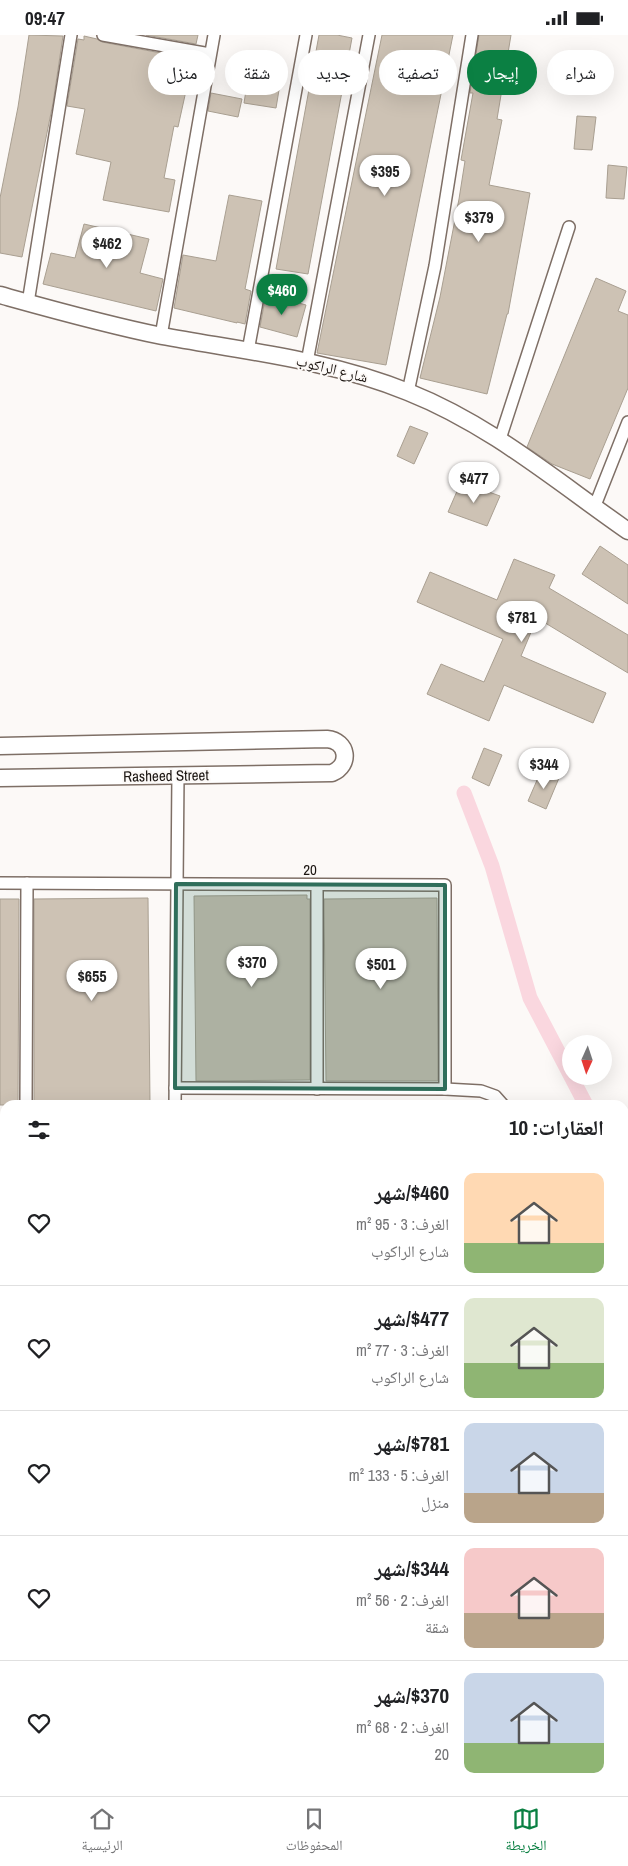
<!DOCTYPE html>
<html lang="ar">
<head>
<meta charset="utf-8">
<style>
	body { margin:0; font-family:"Archivo Narrow","Noto Naskh Arabic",sans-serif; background:#f2f2f2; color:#202124; direction:rtl; height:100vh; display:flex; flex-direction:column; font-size:19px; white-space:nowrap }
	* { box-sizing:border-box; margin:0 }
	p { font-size:16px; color:#757577 }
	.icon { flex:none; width:28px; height:28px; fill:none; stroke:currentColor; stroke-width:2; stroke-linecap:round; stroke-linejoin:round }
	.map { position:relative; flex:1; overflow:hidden; direction:ltr }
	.side { position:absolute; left:0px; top:1065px; width:629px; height:696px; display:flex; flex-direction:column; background:#fff; border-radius:15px 15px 0 0; box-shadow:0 5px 20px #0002; direction:rtl }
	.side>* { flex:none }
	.hud { position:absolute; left:15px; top:15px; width:599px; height:45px; direction:rtl; display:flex; gap:10px }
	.needle { width:32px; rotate:183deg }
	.buttons { position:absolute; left:562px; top:1000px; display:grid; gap:10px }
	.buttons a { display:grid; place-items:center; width:50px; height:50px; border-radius:50%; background:#fff; box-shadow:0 5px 20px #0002; font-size:25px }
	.price { position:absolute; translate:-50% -42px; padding:0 11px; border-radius:18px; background:#fff; color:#222; font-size:16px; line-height:32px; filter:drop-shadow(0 1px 2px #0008) }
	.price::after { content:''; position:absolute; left:50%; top:30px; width:15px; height:11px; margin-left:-8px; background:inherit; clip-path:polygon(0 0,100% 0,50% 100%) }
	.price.on { background:#0b8043; color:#fff }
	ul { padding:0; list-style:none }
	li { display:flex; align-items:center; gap:15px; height:125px; padding:0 25px }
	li+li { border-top:1px solid #e0e0e0 }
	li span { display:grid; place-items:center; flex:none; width:140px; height:100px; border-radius:10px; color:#555 }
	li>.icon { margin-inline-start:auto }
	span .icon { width:60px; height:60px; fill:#fffc; stroke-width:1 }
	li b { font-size:21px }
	h2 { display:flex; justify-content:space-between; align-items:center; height:60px; padding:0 25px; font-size:21px }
	.tag { padding:0 18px; border-radius:22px; background:#fff; box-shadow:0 5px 20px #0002; font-size:18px; line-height:45px }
	.tag.on { background:#0b8043; color:#fff }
	.status { display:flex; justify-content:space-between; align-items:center; height:35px; padding:0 25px; background:#fff; direction:ltr }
	.status svg { height:14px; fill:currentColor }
	.menu { display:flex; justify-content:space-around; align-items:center; height:70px; border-top:1px solid #e0e0e0; background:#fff; font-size:14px; color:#757577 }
	.menu a { display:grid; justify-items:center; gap:2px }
	.menu .on { color:#0b8043 }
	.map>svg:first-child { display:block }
</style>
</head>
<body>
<div class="status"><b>09:47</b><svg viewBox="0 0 49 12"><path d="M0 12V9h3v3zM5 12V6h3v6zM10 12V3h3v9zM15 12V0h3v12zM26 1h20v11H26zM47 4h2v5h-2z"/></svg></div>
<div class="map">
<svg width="628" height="1761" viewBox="0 0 628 1761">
	<rect width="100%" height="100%" fill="#fcf9f7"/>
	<g fill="#fcece4">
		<rect x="0" y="1337" width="5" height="129"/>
		<rect x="0" y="1484" width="5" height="117"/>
		<rect x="0" y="1620" width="5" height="132"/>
	</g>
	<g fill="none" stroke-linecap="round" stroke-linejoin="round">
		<g stroke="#fad7df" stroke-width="15">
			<path d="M464,758L492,831L530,963L586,1070"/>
			<path d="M624,1475L628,1491"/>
		</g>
	</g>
	<g fill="#cdc2b4" stroke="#a99f91">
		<path d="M29,0L63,1L53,68L22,222L0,218V163L18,72Z"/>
		<path d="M146,0H198L196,9Z"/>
		<path d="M319,0H337L352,3L308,239L276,234Z"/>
		<path d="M382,0H453L386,330L317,318Z"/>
		<path d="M479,0H511L497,84L502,85L489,150L530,158L508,279H507L487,359L420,343L440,262L459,164L465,126L461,125L473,58H470Z"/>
		<path d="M84,1L97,4L102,7L193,24L178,92L174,91L164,143L175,145L169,177L103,165L111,127L76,119L85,74L67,71L78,4L84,5Z"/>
		<path d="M247,49L279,55L276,73L244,68Z"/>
		<path d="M211,58L242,64L238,82L208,76Z"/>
		<path d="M577,81L596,82L592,115L574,114Z"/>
		<path d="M608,130L627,132L624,164L606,163Z"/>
		<path d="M229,160L262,166L245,254L251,256L245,289L237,287V288L174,273L183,220L216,226Z"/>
		<path d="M84,189L149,204L140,238L163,244L156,276L43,249L51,218L75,223Z"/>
		<path d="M596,243L626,256L618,276L628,280V353L590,444L552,429L527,412Z"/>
		<path d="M266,259L306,270L297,302L260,292Z"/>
		<path d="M410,391L428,398L414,429L397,421Z"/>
		<path d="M461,447L500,461L487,491L448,477Z"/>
		<path d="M600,511L628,530V569L582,539Z"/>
		<path d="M514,524L555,540L549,553L628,600V638L537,583L521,621L606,658L593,688L504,650L489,686L427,659L441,629L484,647L503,604L417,567L430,537L497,565Z"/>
		<path d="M484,713L502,720L489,751L472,743Z"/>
		<path d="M541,736L559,743L546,774L528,766Z"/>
		<path d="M307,860V864H310V1045L196,1046L194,861Z"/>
		<path d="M148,863L150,1070H34V864Z"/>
		<path d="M437,863L438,1046H326L324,864Z"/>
		<path d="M0,864H19L18,1070H0Z"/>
	</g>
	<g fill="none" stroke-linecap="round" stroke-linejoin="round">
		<defs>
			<g id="street">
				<path d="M103,0L210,19"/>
				<path d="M28,268L71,0"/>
				<path d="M161,301L214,0"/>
				<path d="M248,316L306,0"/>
				<path d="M307,327L369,0"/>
				<path d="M408,357L435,231L472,0"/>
				<path d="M500,404L569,192"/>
				<path d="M594,473L628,387"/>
				<path d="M0,848L445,850V1054"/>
				<path d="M175,1053L445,1054L481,1056L495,1061L503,1070"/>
				<path d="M317,1054V850"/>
				<path d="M26,1070L27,848"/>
				<path d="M175,1070L178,740"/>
				<path d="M0,1312H5"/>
				<path d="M0,1473H5"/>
				<path d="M624,1578L628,1577"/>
				<path d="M0,1608H5"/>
				<path d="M624,1662H628"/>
				<path d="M591,1756V1761"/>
				<path d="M173,1761V1756"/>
				<path d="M320,1761V1756"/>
				<path d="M456,1761V1756"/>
			</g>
			<g id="secondary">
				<path d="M0,260C54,275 107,290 162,301C244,316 330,325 408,357C491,390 556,446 628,496"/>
				<path d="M0,711L327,704C348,706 351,730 332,738L0,743"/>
			</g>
		</defs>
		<use href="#street" stroke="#7e6f66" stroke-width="14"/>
		<use href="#secondary" stroke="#7e6f66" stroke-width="19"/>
		<use href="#street" stroke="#fff" stroke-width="11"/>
		<use href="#secondary" stroke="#fff" stroke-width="16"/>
	</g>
	<path fill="#2f6e5b" fill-opacity="0.2" stroke="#2f6e5b" stroke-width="4" stroke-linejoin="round" d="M176,849L445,850V1054L175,1053Z"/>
	<g text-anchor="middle" stroke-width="4" stroke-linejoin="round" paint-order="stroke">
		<g font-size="15" fill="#1b1511" stroke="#fcf9f7">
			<text transform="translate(332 334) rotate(14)" y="5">شارع الراكوب</text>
			<text transform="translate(166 741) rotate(-1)" y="5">Rasheed Street</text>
			<text x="310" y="840">20</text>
		</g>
	</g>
</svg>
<div class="buttons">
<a><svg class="needle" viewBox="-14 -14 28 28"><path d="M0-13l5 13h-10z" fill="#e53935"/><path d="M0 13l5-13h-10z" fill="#757577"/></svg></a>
</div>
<b class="price" style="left:385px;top:162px">$395</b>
<b class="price" style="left:479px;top:208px">$379</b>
<b class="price" style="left:107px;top:234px">$462</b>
<b class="price on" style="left:282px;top:281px">$460</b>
<b class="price" style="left:474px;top:469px">$477</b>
<b class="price" style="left:522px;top:608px">$781</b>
<b class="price" style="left:544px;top:755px">$344</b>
<b class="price" style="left:252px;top:953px">$370</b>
<b class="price" style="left:381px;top:955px">$501</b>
<b class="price" style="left:92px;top:967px">$655</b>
<div class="hud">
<a class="tag">شراء</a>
<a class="tag on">إيجار</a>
<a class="tag">تصفية</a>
<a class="tag">جديد</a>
<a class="tag">شقة</a>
<a class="tag">منزل</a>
</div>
<section class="side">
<h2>العقارات: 10<svg class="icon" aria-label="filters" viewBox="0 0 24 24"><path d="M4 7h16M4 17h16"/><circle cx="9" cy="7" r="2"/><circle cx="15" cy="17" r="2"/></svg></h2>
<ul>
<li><span style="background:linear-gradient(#ffd9b3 70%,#8fb573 0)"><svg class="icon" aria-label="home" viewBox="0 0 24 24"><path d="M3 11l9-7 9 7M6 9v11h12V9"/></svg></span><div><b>$460/شهر</b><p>الغرف: 3 · 95 m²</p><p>شارع الراكوب</p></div><svg class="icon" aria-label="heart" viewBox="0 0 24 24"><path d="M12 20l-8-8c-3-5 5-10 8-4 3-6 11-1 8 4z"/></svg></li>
<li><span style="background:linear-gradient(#dfe7d0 65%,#8fb573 0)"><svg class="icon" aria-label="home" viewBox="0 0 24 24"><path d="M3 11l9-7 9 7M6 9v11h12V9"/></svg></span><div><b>$477/شهر</b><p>الغرف: 3 · 77 m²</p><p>شارع الراكوب</p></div><svg class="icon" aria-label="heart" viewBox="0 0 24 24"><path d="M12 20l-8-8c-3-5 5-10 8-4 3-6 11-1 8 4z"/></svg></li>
<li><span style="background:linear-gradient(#c9d6e8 70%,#b9a48a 0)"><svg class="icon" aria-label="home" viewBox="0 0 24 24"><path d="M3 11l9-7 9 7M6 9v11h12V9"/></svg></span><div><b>$781/شهر</b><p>الغرف: 5 · 133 m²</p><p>منزل</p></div><svg class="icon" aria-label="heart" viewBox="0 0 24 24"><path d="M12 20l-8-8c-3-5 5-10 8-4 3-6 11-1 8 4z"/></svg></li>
<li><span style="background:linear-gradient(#f6c9c9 65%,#b9a48a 0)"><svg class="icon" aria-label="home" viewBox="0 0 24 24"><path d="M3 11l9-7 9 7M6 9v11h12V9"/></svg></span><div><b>$344/شهر</b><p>الغرف: 2 · 56 m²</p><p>شقة</p></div><svg class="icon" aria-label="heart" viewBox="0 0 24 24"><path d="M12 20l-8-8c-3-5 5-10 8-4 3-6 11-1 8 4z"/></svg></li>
<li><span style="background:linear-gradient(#c9d6e8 70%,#8fb573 0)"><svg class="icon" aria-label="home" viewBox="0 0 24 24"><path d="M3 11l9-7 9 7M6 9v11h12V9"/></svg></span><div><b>$370/شهر</b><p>الغرف: 2 · 68 m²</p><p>20</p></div><svg class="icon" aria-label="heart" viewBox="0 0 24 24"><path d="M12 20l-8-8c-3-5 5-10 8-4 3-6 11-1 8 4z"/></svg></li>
</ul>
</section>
</div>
<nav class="menu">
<a class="on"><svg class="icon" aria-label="map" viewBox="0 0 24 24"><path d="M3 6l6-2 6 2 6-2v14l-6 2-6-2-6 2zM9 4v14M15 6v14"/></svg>الخريطة</a>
<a><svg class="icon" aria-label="saved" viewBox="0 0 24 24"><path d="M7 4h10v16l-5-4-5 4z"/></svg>المحفوظات</a>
<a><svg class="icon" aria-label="home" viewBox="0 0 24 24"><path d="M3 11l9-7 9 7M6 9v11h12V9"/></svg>الرئيسية</a>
</nav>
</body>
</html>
